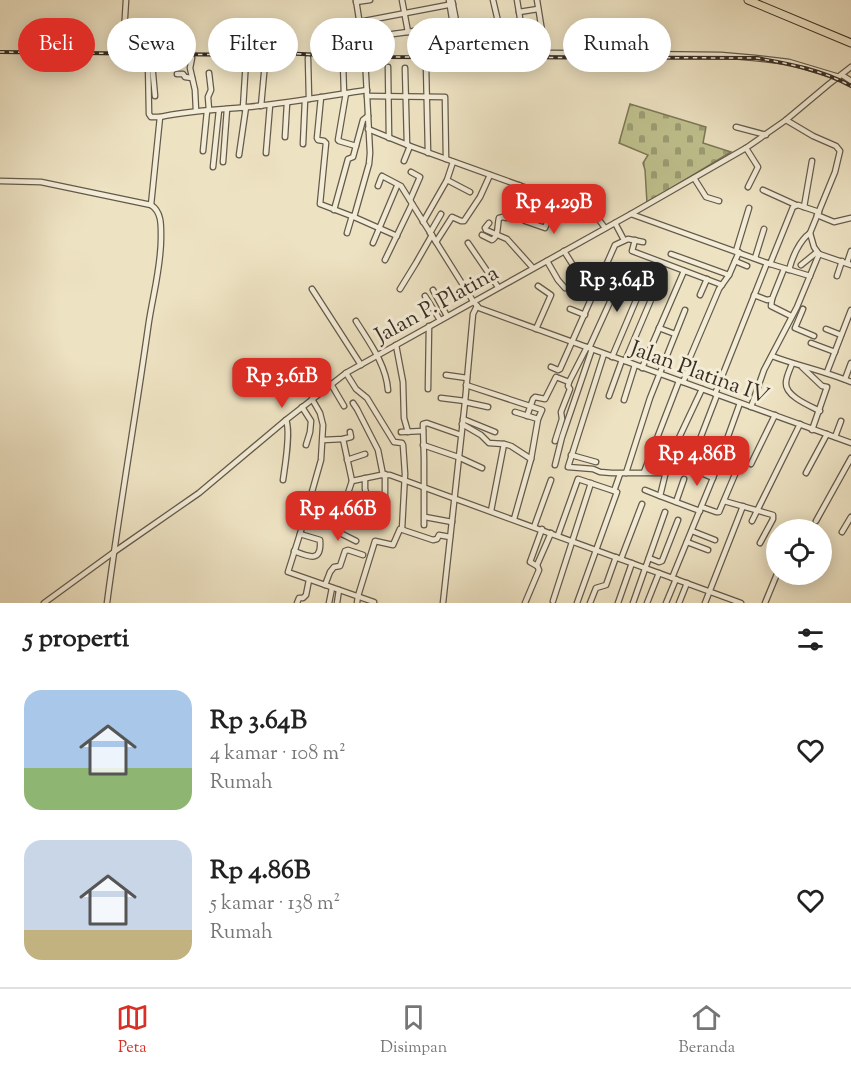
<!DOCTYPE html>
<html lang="id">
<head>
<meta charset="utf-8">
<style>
	body { margin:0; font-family:"Sorts Mill Goudy",serif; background:#f6f6f6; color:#222; height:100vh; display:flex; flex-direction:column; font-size:22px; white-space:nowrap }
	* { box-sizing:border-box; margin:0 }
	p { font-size:20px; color:#767676 }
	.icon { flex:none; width:33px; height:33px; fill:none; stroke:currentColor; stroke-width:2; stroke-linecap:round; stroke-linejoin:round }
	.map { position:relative; height:603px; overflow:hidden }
	.side { display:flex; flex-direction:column; background:#fff; flex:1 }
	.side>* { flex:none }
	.hud { position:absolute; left:18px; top:18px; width:816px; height:54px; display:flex; gap:12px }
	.buttons { position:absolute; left:766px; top:519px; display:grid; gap:12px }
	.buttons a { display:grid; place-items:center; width:66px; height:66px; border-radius:50%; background:#fff; box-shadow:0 3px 15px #0003; font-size:30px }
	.price { position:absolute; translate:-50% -51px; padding:0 14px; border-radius:12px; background:#d93025; color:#fff; font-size:20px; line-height:39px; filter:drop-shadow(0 2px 3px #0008) }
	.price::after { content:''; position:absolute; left:50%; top:36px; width:18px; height:14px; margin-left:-9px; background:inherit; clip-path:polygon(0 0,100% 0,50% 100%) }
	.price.active { background:#222; color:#fff }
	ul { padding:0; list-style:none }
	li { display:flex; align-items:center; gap:18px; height:150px; padding:0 24px }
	li span { display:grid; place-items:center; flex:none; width:168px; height:120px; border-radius:18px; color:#555 }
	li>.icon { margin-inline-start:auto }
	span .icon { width:72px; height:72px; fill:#fffc; stroke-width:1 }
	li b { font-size:26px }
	h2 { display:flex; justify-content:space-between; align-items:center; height:72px; padding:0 24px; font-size:26px }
	.tag { padding:0 21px; border-radius:27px; background:#fff; box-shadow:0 3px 15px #0003; font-size:21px; line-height:54px }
	.tag.active { background:#d93025; color:#fff }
	.menu { display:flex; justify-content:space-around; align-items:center; height:84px; border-top:2px solid #e0e0e0; background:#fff; font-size:16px; color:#767676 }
	.menu a { display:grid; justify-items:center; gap:3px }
	.menu .active { color:#d93025 }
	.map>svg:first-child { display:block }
</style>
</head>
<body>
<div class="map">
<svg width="851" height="603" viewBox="0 0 851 603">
	<defs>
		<pattern id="cemetery-stones" width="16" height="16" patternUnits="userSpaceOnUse" patternTransform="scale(1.5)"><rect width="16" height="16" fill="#bfc18e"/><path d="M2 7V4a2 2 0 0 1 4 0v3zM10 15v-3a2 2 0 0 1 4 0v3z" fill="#9c9d74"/></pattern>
	</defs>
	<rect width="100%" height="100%" fill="#ede2c2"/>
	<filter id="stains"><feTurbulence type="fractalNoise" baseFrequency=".00333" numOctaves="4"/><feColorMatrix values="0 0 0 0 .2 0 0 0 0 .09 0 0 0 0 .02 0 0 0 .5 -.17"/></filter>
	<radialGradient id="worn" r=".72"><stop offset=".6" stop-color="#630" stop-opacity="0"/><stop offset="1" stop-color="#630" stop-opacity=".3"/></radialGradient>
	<path fill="url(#cemetery-stones)" stroke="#7b7758" stroke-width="1.5" d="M630,104L706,127L703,143L731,152L647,203L645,170L643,163L648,155L619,143Z"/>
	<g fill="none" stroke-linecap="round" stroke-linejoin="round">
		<defs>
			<g id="minor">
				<path d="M402,0L408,32"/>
				<path d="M449,0L454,31L456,32L458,31L452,0"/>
				<path d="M493,0L501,34L541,28"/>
				<path d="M517,0L522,30"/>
				<path d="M537,0L543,37"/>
				<path d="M356,2L370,0"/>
				<path d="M519,12L538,9"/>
				<path d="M359,22L453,4"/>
				<path d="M363,38L408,32L453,24"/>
				<path d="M123,50L126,0"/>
				<path d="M551,53L721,55L755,58L789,62L839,77"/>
				<path d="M192,58L190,68L195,90L196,111"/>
				<path d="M308,58L309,99"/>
				<path d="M152,63L148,64L149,114L151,117H160"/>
				<path d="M152,63L155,96"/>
				<path d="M343,63L344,94"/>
				<path d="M353,65H366"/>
				<path d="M426,65L428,153"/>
				<path d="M388,67L389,138"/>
				<path d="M405,68L407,145"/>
				<path d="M177,74H183L185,77L192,78"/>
				<path d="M842,75L851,81"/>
				<path d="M346,93L338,140L339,141L356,146"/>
				<path d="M367,96L445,97L446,159"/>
				<path d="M321,97L317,138L318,140L324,141L326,143L320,204L354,217L397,236"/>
				<path d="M261,106L265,63"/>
				<path d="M243,108L246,60"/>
				<path d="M209,110L208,97L211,90L209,73"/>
				<path d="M786,120L813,136L836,146L840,151L835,172L810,233L814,247L819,254"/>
				<path d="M736,127L766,135"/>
				<path d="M368,129L410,146L585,209L597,217L605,228"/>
				<path d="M285,137L287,103"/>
				<path d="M303,144L305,100"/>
				<path d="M746,148L758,167L748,187"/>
				<path d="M203,151L207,111"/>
				<path d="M266,153L270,105"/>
				<path d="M239,155L246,107"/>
				<path d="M404,161L410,146"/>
				<path d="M223,162L227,109"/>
				<path d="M213,167L219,110"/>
				<path d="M694,178L706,197L719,201"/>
				<path d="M447,180L470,192"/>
				<path d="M0,181L41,182L151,205C162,212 161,226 161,238C161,269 152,298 148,328C135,420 119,511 107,603"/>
				<path d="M378,186L381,178L382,176L401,186L473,301L479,308L851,443"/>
				<path d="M763,190L796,205"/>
				<path d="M410,200L420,177L411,172"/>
				<path d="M151,205L160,117C189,110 219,110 248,107C288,103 327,96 367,90"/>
				<path d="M804,207L812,161"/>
				<path d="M334,210L348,159L353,157L363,120L368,116"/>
				<path d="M631,214L767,263L810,276"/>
				<path d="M817,215L834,222L851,218"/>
				<path d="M354,217L369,164L370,153L365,57L356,0"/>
				<path d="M525,221L545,228L556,199"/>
				<path d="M423,222L447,180L453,162"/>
				<path d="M489,223L485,228L486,230L507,239L533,268"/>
				<path d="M615,223L624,240"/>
				<path d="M347,233L352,216"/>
				<path d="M430,233L441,214"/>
				<path d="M482,235L492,240C499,236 497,226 499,218L503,217L506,218L519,185"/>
				<path d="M635,240L632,251L722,285"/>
				<path d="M436,242L452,217L461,221H464L480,197L490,175"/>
				<path d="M373,243L397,186"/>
				<path d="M468,243L498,287"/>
				<path d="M564,251L581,278"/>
				<path d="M736,251L749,208"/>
				<path d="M671,254L729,275"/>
				<path d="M755,258L764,229"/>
				<path d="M385,260L412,204"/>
				<path d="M547,261L558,280L565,288"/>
				<path d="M735,261L747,266"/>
				<path d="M847,263L851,251"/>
				<path d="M770,264L793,207L798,205L819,212"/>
				<path d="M801,265L817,252"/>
				<path d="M789,270C792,258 799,241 810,233"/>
				<path d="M837,276L842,261"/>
				<path d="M312,289L361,365"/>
				<path d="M400,289L416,263L432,235"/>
				<path d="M433,290L447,316"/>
				<path d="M700,295L707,279"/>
				<path d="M754,295L767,300L772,299L784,269"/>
				<path d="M425,296L440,320"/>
				<path d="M772,299L771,306L791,316"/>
				<path d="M570,309L585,315"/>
				<path d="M803,309L795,328L814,336"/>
				<path d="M356,321C369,342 386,364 388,390"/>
				<path d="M659,328L675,334"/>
				<path d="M536,329L551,295L538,286"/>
				<path d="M826,329L841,335"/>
				<path d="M811,343L835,352"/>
				<path d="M396,345L403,382L404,418L408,432"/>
				<path d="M589,348L625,269"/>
				<path d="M604,354L568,467L593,469L600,472L612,473H665"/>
				<path d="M772,356C798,366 825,371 851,382"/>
				<path d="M612,357L648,272"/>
				<path d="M625,361L656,288"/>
				<path d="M792,364C790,369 786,377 786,383C785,396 810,406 820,411"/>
				<path d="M551,367L558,370L560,369L615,245L628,239L643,242"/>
				<path d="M802,367L822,386L827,387L812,430"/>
				<path d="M642,368L684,271"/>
				<path d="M827,372L851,310"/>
				<path d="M346,373L356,389L367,398L394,442L402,443L403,445L405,474L402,529"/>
				<path d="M446,375L467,378"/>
				<path d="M845,379L851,363"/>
				<path d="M683,382L688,371L686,368L688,362L719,289L729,275L739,252"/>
				<path d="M331,384L344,406"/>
				<path d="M466,385L542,410L538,419L531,459L514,519"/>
				<path d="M428,389L429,326"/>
				<path d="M715,394L767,263"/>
				<path d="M609,396L622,360"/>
				<path d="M441,398L465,401"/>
				<path d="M312,399L320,413L323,425L321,460L300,534L288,572L374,602"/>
				<path d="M624,400L635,365"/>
				<path d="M465,402L488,407"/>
				<path d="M353,403L357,409L378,450L383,475"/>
				<path d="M302,407L311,421L310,432L306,445"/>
				<path d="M751,407L764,370L797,307L819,254L851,265"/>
				<path d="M515,412L538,419"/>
				<path d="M527,416L533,399L535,397L545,399L556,377L569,382"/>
				<path d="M463,419L495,432"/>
				<path d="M462,424L481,435L489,443L504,444L511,446L531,459"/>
				<path d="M401,432L423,431"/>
				<path d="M835,437L841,421"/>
				<path d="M343,439L352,481L337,526L338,532L356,541"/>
				<path d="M700,439L717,395"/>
				<path d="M323,440L343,439L351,437L350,432"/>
				<path d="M555,441L562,419L561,412L570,389L568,386L569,382L587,347"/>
				<path d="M423,445L458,457L482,468"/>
				<path d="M571,455L596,462"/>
				<path d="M669,459L713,478"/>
				<path d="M347,460L365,454"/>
				<path d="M751,464L775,415"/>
				<path d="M555,465L562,437L592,349"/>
				<path d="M644,472L679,381"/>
				<path d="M626,473L650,398L685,310"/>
				<path d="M806,473L827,434"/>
				<path d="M385,474V517"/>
				<path d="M283,480C285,466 291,431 286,420"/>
				<path d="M352,481L381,475H390L741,603"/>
				<path d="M645,490L660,496"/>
				<path d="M614,491L620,474"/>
				<path d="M724,501L773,515V519L760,543"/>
				<path d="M676,502L684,479"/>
				<path d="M308,506L325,511"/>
				<path d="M702,507L716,512H719L736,472"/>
				<path d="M491,511L504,444"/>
				<path d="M700,511L660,496L669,459L702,389"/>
				<path d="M425,517L452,522"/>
				<path d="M752,521L800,424"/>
				<path d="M816,521L851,458"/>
				<path d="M362,522L369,502L365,489V478"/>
				<path d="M424,525V459L423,424L427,423L461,435"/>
				<path d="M534,527L551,480"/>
				<path d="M692,531L715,540"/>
				<path d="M842,532L851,517"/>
				<path d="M558,535L578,479L617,492L577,603"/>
				<path d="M687,542L708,550"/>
				<path d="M294,551C309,557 322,563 320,540L300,534"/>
				<path d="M649,558L659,562L662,561L678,520"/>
				<path d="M621,559L642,504"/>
				<path d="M537,566L530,562L542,529"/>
				<path d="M672,578L713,478L740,403"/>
				<path d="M325,585L330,572L334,567L340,566L345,551L348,550L363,555"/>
				<path d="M553,601L591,483"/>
				<path d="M44,603L114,552L199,493L286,420L346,373L631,214L746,148L786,120L829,84L851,67"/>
				<path d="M297,603L299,598H303L306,595L309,580"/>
				<path d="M329,603L332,588"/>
				<path d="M337,603L339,590"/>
				<path d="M357,603L358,596L375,541L393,545L400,529L433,540L437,539L439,535L450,537"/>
				<path d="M443,603L465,402L473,314L477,306"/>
				<path d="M525,603L539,570L537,565L551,533"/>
				<path d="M590,603L596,588L606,585L616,557"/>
				<path d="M618,603L632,563"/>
				<path d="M633,603L665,512"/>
				<path d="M647,603L659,573"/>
				<path d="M666,603L676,579"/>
				<path d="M679,603L687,583"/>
				<path d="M705,603L743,506"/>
				<path d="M765,603L777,574"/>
			</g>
			<path id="highway" d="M748,0L851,43"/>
		</defs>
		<use href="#minor" stroke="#645a4b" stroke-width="7"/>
		<use href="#highway" stroke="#372d23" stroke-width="9"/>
		<use href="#minor" stroke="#f3ecd7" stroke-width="4.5"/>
		<use href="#highway" stroke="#ede2c2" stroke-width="7"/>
		<defs>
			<path id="rail" d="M0,52L247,55L280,53L365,57L757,58C790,64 822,70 851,86"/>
		</defs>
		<use href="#rail" stroke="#372d23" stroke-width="4"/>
		<use href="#rail" stroke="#f3ecd7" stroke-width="1.5" stroke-dasharray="4.5" stroke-linecap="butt"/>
	</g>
	<g text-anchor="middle" stroke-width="6" stroke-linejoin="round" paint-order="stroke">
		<g font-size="22" fill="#372d23" stroke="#f3ecd7">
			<text transform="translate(436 303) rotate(-29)" y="8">Jalan P. Platina</text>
			<text transform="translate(700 371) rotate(20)" y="8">Jalan Platina IV</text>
		</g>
	</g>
	<rect width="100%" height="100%" filter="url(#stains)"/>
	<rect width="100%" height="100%" fill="url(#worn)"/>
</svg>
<div class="buttons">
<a><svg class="icon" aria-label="locate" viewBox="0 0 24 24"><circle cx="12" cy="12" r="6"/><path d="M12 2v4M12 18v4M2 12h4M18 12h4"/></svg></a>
</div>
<b class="price" style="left:554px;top:235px">Rp 4.29B</b>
<b class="price active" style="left:617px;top:313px">Rp 3.64B</b>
<b class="price" style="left:282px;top:409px">Rp 3.61B</b>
<b class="price" style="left:697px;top:487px">Rp 4.86B</b>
<b class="price" style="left:338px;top:542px">Rp 4.66B</b>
<div class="hud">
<a class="tag active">Beli</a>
<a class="tag">Sewa</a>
<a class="tag">Filter</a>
<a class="tag">Baru</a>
<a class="tag">Apartemen</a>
<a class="tag">Rumah</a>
</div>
</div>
<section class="side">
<h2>5 properti<svg class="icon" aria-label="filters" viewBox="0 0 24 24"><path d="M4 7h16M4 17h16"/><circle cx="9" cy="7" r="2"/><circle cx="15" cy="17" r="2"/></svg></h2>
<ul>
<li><span style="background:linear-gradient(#a9c7e8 65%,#8fb573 0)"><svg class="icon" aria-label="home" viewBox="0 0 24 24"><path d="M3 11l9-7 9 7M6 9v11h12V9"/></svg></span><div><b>Rp 3.64B</b><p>4 kamar · 108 m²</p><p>Rumah</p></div><svg class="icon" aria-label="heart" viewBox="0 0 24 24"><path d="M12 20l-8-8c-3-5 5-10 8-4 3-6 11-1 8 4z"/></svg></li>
<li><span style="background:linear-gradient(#c9d6e8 75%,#c2b280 0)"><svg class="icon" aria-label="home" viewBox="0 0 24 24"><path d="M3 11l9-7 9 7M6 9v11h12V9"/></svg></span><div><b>Rp 4.86B</b><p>5 kamar · 138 m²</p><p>Rumah</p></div><svg class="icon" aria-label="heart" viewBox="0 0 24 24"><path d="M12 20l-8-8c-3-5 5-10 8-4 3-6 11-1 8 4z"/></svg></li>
</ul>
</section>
<nav class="menu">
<a class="active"><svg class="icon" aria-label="map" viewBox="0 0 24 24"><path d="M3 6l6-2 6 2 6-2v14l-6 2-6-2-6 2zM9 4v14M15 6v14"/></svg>Peta</a>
<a><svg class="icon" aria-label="saved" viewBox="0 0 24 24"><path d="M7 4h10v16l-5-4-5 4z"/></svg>Disimpan</a>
<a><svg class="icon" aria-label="home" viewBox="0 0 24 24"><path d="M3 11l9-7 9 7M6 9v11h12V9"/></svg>Beranda</a>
</nav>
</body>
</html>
